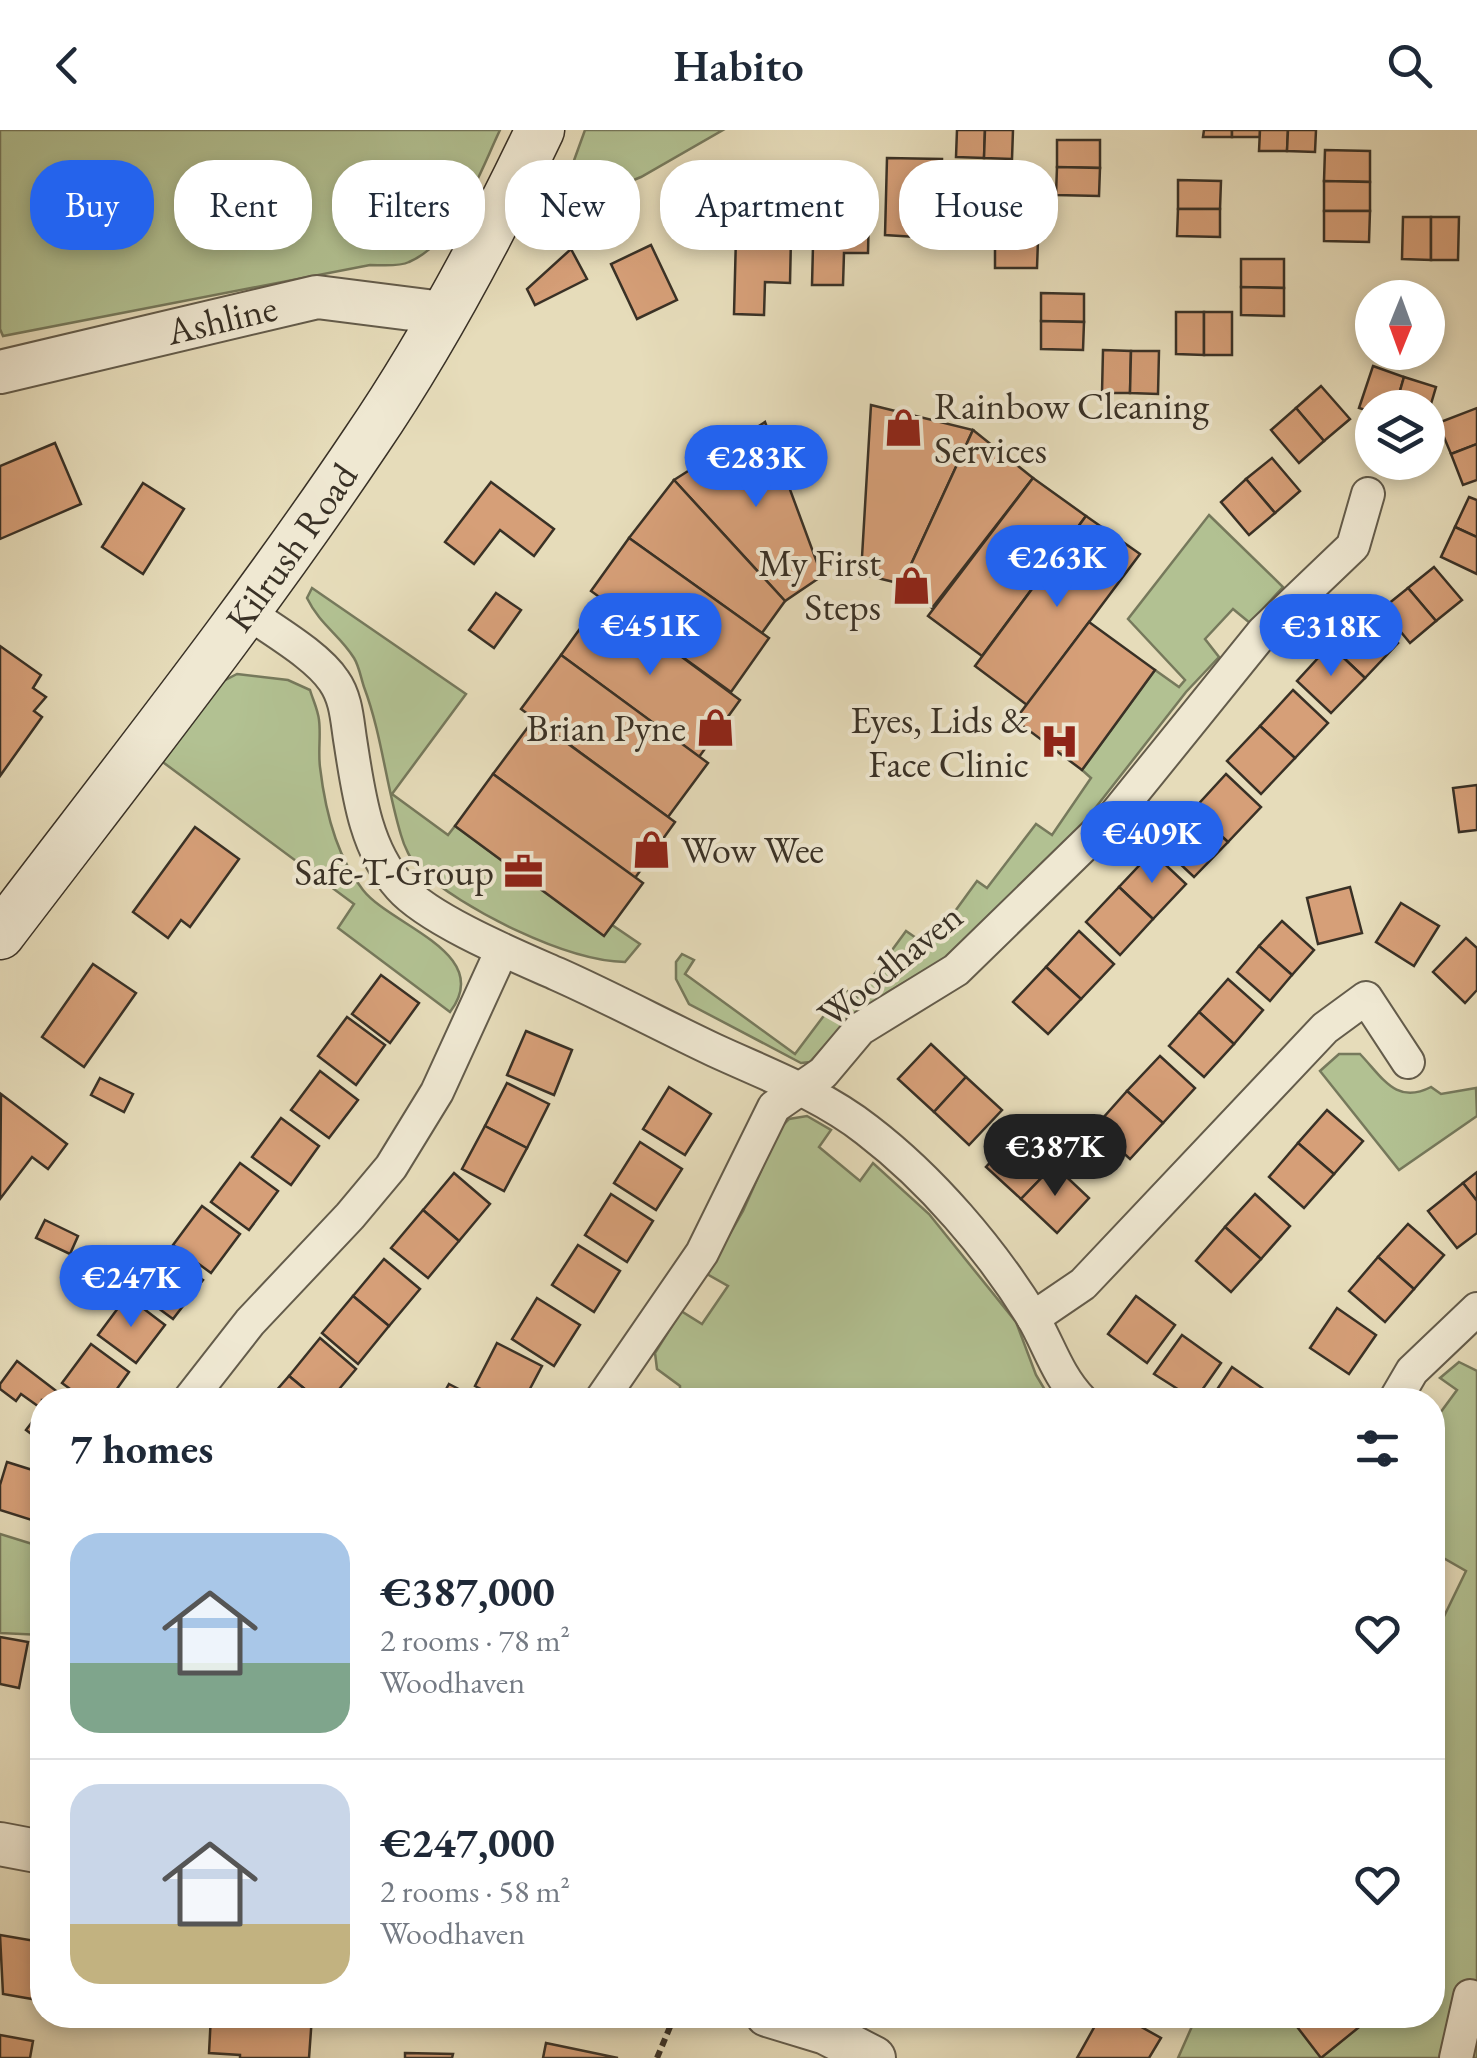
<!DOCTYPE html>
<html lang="en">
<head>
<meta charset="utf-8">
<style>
	body { margin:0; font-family:"EB Garamond",serif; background:#f2f2f3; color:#1f2937; height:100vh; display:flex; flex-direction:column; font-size:38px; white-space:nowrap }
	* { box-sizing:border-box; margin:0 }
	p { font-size:32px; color:#747a83 }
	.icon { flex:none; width:55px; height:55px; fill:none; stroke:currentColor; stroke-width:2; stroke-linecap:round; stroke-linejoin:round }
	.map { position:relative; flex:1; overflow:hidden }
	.side { position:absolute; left:30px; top:1258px; width:1415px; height:640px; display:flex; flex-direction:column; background:#fff; border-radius:40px; box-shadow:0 5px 15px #0003 }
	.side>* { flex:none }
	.guide { position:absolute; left:30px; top:30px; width:1418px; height:90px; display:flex; gap:20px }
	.needle { width:65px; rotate:181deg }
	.controls { position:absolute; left:1355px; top:150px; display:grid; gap:20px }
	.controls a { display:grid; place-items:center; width:90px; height:90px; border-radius:50%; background:#fff; box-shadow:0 5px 15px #0003; font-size:50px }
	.price { position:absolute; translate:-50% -85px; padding:0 22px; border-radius:35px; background:#2563eb; color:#fff; font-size:32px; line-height:65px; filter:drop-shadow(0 2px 5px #0008) }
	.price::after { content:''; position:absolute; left:50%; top:60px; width:30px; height:22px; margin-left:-15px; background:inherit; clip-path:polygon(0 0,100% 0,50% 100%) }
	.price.selected { background:#222; color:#fff }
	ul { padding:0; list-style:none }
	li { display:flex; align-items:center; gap:30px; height:250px; padding:0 40px }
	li+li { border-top:2px solid #e0e1e3 }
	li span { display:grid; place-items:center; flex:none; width:280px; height:200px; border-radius:30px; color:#555 }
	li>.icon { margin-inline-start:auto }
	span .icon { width:120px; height:120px; fill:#fffc; stroke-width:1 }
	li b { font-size:42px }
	h2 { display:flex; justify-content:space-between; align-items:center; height:120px; padding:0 40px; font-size:42px }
	.chip { padding:0 35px; border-radius:40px; background:#fff; box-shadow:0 5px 15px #0003; font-size:35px; line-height:90px }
	.chip.selected { background:#2563eb; color:#fff }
	header { display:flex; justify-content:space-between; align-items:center; height:130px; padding:0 40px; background:#fff; font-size:45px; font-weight:600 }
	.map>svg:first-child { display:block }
</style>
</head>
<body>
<header><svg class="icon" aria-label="back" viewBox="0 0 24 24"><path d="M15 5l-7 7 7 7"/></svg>Habito<svg class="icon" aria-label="search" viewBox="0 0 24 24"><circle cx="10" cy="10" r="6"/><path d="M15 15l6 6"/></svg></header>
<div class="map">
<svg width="1477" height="1928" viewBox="0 0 1477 1928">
	<rect width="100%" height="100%" fill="#e6dcba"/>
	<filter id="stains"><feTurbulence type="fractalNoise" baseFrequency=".002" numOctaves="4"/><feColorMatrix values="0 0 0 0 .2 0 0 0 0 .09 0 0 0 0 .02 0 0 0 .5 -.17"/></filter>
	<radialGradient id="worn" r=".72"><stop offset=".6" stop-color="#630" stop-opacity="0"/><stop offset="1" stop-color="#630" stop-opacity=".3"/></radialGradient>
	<g fill="#b2c192" stroke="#76795c" stroke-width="2.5">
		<path d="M0,0H500C479,44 457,111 409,132C399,137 381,135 370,135L3,206L0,199Z"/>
		<path d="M585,0H723L641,47L577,73L564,58Z"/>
		<path d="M1209,385L1283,457L1250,493L1233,479L1205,509L1219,527L1186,562L1075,704L949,826L888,862L843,895L810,932L801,933L689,874L676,849V832L682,824L694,830L685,844L795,924L844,859L857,868L906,801L929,817L977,751L987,758L1036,694L1052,705L1091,648L1082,640L1155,540L1179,557L1185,550L1128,489Z"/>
		<path d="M312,458L466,564L392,664L448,705L455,696L604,805L612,795L640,814L625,832C566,831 462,779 419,739C411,731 404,716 401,705C386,656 382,605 364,557C361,548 359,536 354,528C340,505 320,495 307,468Z"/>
		<path d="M237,544L288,550L310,560C313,570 318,580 319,590C321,605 318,621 320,637C325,680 336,726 363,760C391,796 495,823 450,882L338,798L354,774L160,630L212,557Z"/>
		<path d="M1339,924H1360C1383,948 1396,975 1431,957L1441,964L1476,958L1477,986L1399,1040L1320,941Z"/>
		<path d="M807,986L831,1000L819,1017L860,1051L873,1033L929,1084L1016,1192L1036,1245L1051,1270H680V1256L657,1239L655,1223L681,1181L702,1194L728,1156L707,1144L743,1081L780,998L789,989Z"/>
		<path d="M1459,1232L1477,1241V1928H1178L1197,1885H1432L1433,1509L1466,1441L1433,1422L1432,1294L1457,1260L1440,1248Z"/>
		<path d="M0,1404L42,1417V1505L0,1503Z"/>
	</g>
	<g fill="#d69f78" stroke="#393126" stroke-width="2.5">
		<path d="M957,0H985L984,28L956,27Z"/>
		<path d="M985,0H1013L1012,29L984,28Z"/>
		<path d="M1204,0H1232V7H1203Z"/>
		<rect x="1232" y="0" width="28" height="7"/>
		<path d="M1260,0H1288L1287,21H1259Z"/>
		<path d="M1288,0H1316L1315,22L1287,21Z"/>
		<path d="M1057,10H1100V38L1057,37Z"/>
		<path d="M1325,20L1370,21V52L1324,51Z"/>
		<path d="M887,28L942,29L941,74L917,73L916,107L885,105Z"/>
		<path d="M1057,37L1100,38L1099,66L1056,65Z"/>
		<path d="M1178,50L1221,51L1220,79H1178Z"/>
		<path d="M1324,51L1370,52V81H1324Z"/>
		<path d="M814,77L869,78L868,123H844L843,155H812Z"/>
		<path d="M1178,79H1220V107L1177,106Z"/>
		<path d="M1324,81H1370L1369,112L1324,111Z"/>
		<rect x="995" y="82" width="43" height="28"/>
		<path d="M1403,87H1431V130L1402,129Z"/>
		<path d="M1431,87H1459L1458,130H1431Z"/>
		<path d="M736,106L791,108L790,153L765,152L764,185L734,184Z"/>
		<path d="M995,110H1038L1037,138H995Z"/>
		<path d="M651,115L677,170L637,189L611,134Z"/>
		<path d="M571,119L587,149L535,175L527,159Z"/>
		<path d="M1241,129H1284V158L1241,157Z"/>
		<path d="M1241,157L1284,158V186L1241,185Z"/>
		<path d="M1041,163L1084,164V192L1041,191Z"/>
		<path d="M1176,182H1204V225L1176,224Z"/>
		<rect x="1204" y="182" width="28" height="43"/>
		<path d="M1041,191L1084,192L1083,220L1041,219Z"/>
		<path d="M1103,220L1131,221L1130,263H1102Z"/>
		<path d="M1131,221H1159L1158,264L1130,263Z"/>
		<path d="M1373,236L1404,247L1395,278H1372V282L1359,278Z"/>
		<path d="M1404,247L1436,257L1428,284V278H1395Z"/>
		<path d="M1321,256L1350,289L1324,311L1296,278Z"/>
		<path d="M871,275L973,300L902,454L861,444Z"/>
		<path d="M1296,278L1324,311L1299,333L1271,300Z"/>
		<path d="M1477,278V314L1451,324L1438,293Z"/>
		<path d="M765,292L822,446L785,471L674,350Z"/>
		<path d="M973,300L1033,348L932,478L902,454Z"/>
		<path d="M55,313L81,374L0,409V336Z"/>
		<path d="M1477,314V350L1463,355L1451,324Z"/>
		<path d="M1272,328L1300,361L1275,383L1246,349Z"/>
		<path d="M1033,348L1086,386L982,526L928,486Z"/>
		<path d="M1246,349L1275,383L1249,405L1221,372Z"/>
		<path d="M674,350L785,471L762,503L629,408Z"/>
		<path d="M491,352L554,399L534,426L500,400L474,434L445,412Z"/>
		<path d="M143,353L184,379L143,444L102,417Z"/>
		<path d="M1469,367L1477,370V407L1455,397Z"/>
		<path d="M1086,386L1140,424L1027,575L975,536Z"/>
		<path d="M1455,397L1477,407V444L1441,427Z"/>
		<path d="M629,408L769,508L731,562L591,461Z"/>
		<path d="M1434,437L1462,470L1436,491L1408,458Z"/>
		<path d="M1408,458L1436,491L1410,513L1382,479Z"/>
		<path d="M496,463L521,480L494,518L469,500Z"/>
		<path d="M602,468L740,570L699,627L561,525Z"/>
		<path d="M1363,480L1398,513L1365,548L1330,515Z"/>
		<path d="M1089,492L1155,540L1082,640L1015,590Z"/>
		<path d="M1330,515L1365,548L1331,583L1297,551Z"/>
		<path d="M0,516L41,545L33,558L46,567L34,581L42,587L0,646Z"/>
		<path d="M561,525L708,633L668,687L521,579Z"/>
		<path d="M1293,560L1328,593L1295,628L1260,596Z"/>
		<path d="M534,589L675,692L635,748L493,644Z"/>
		<path d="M1260,596L1295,628L1261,664L1227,631Z"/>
		<path d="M493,644L643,753L604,806L455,696Z"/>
		<path d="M1226,644L1261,677L1228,712L1193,680Z"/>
		<path d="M1477,655V700L1459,702L1453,658Z"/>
		<path d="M1193,680L1228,712L1194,747L1160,715Z"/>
		<path d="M195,697L239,729L190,797L181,790L168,808L133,782Z"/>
		<path d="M1152,722L1186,754L1153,789L1119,757Z"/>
		<path d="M1119,757L1153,789L1120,825L1086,792Z"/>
		<path d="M1350,757L1362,803L1318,814L1307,768Z"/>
		<path d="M1401,773L1439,796L1414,836L1376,812Z"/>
		<path d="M1282,791L1314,820L1292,845L1259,816Z"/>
		<path d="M1079,801L1114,834L1081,869L1046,837Z"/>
		<path d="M1466,808L1477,818V860L1465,873L1433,842Z"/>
		<path d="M1259,816L1292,845L1270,871L1237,842Z"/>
		<path d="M93,834L136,863L84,937L42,907Z"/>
		<path d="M1046,837L1081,869L1048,904L1013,872Z"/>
		<path d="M381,845L419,873L390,913L352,884Z"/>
		<path d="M1228,849L1263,880L1234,914L1199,882Z"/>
		<path d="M1199,882L1234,914L1204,947L1169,916Z"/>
		<path d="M347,887L385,915L356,955L318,926Z"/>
		<path d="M526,901L572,920L554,965L507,945Z"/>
		<path d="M931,914L966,947L934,982L898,949Z"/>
		<path d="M1160,926L1195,958L1163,993L1127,961Z"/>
		<path d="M320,941L358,970L329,1008L291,980Z"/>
		<path d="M966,947L1002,980L969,1015L934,982Z"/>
		<path d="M100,948L133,964L124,982L91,965Z"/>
		<path d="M507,953L549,974L527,1018L485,996Z"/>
		<path d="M669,957L711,984L685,1025L643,999Z"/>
		<path d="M1127,961L1163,993L1130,1029L1095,997Z"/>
		<path d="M1,964L67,1014L48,1039L32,1027L0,1069Z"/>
		<path d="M1327,980L1363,1011L1334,1044L1298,1013Z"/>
		<path d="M281,988L319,1016L291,1055L252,1027Z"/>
		<path d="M485,996L527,1018L504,1061L462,1039Z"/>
		<path d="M1018,1002L1054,1035L1021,1069L986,1037Z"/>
		<path d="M640,1012L682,1039L656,1080L614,1053Z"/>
		<path d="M1298,1013L1334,1044L1304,1078L1269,1047Z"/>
		<path d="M240,1033L278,1061L249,1100L211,1072Z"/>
		<path d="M1054,1035L1089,1068L1057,1103L1021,1069Z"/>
		<path d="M1477,1042V1071L1463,1053Z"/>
		<path d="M454,1043L490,1074L459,1111L423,1080Z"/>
		<path d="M1463,1053L1477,1071V1103L1457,1118L1428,1081Z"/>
		<path d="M611,1064L653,1091L627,1132L585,1105Z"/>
		<path d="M1255,1064L1290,1096L1261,1129L1225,1097Z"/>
		<path d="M202,1076L240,1104L211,1143L173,1115Z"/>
		<path d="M423,1080L459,1111L428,1148L391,1118Z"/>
		<path d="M45,1090L78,1106L70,1124L36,1108Z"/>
		<path d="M1408,1094L1444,1125L1414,1159L1378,1127Z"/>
		<path d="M1225,1097L1261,1129L1231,1162L1196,1131Z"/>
		<path d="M578,1115L620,1141L594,1182L552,1155Z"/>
		<path d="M164,1122L203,1150L173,1189L135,1161Z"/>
		<path d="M1378,1127L1414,1159L1385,1192L1349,1161Z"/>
		<path d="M384,1129L420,1159L389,1196L353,1166Z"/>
		<path d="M127,1166L165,1195L136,1233L98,1205Z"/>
		<path d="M353,1166L389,1196L358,1234L322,1203Z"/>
		<path d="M1136,1166L1175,1195L1147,1233L1108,1204Z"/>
		<path d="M537,1168L580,1195L554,1236L512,1209Z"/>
		<path d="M1337,1178L1376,1205L1349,1244L1310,1218Z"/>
		<path d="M1182,1205L1221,1233L1195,1270L1154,1244Z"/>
		<path d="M320,1208L356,1239L330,1270H318L289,1246Z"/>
		<path d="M497,1213L542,1236L524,1270H502L475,1256Z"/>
		<path d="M91,1214L129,1242L109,1270H85L62,1253Z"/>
		<path d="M17,1231L68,1270H42V1312L26,1300L42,1279L21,1264L16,1271L0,1259V1254Z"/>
		<path d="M1232,1237L1272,1265L1269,1270H1210Z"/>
		<path d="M289,1246L318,1270H268Z"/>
		<path d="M449,1254L480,1270H440Z"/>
		<path d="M7,1332L42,1343V1378L38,1392L0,1380V1355Z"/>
		<path d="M0,1507L28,1512L19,1558L0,1554Z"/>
		<path d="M0,1805L41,1812L32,1869L3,1864Z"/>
		<path d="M211,1885L243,1888L244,1885L312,1886L309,1928H240V1925L209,1923Z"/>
		<path d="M1101,1885H1120L1161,1908L1149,1928H1077Z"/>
		<path d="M1288,1885H1374L1321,1928Z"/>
		<path d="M0,1905L33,1911L30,1928H0Z"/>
		<path d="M546,1913L618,1928H543Z"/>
		<path d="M405,1923L453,1924L452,1928H405Z"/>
	</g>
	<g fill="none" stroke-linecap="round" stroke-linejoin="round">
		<defs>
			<g id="minor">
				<path d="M246,481C272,500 317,525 334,551C346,568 347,589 350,609C358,659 364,717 400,757C429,790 516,826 557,844C611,868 661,895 714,920C766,944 821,964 867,1000C931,1049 990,1118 1032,1186C1049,1215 1057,1245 1081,1270"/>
				<path d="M1033,1188L1083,1154L1325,898L1366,868L1408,932"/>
				<path d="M189,1270L250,1192L350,1086L391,1037L437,962L502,820"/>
				<path d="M601,1270L702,1123L774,977L823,943L860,899L956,840L1115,685L1263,502L1353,416L1368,364"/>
				<path d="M1395,1270L1412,1241L1477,1179"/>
				<path d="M1456,1928L1470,1866"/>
			</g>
			<g id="tertiary">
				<path id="s1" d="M0,242L317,167L443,183"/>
				<path d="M0,1714L42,1722"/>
				<path d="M767,1885L826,1903L874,1928"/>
			</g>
			<g id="secondary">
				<path id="s2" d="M0,805C124,642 252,481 366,311C433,213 489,107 540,0"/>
			</g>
		</defs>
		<use href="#minor" stroke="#645c4b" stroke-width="36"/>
		<use href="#tertiary" stroke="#645c4b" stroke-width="46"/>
		<use href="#secondary" stroke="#393126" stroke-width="51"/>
		<path stroke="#393126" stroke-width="6" stroke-dasharray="8 5" stroke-linecap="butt" d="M657,1928L675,1885"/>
		<use href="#minor" stroke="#efe8d2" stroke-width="32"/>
		<use href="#tertiary" stroke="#efe8d2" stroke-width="42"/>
		<use href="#secondary" stroke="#efe8d2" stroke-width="48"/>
	</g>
	<defs>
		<symbol id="shop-bare" viewBox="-9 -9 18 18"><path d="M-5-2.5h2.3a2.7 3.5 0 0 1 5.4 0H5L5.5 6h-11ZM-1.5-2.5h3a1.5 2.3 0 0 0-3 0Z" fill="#8f2418" stroke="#efe8d2" stroke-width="2.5" paint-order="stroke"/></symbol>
		<symbol id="hospital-bare" viewBox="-9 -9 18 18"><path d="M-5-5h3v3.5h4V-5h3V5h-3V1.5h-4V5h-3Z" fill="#8f2418" stroke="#efe8d2" stroke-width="2.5" paint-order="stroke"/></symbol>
		<symbol id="office-bare" viewBox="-9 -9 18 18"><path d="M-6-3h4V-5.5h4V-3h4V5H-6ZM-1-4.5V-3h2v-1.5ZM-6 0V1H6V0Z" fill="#8f2418" stroke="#efe8d2" stroke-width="2.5" paint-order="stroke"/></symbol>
	</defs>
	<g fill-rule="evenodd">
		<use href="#shop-bare" x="876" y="270" width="55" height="55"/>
		<use href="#shop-bare" x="884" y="428" width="55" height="55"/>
		<use href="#shop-bare" x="688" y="570" width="55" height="55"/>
		<use href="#hospital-bare" x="1032" y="584" width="55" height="55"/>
		<use href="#shop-bare" x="624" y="692" width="55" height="55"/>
		<use href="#office-bare" x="496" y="714" width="55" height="55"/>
	</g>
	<g text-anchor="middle" stroke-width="8" stroke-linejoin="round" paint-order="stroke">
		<g font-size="38" fill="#393126" stroke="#efe8d2">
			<text dy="13" stroke="none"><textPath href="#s1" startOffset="228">Ashline</textPath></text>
			<text dy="13" stroke="none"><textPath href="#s2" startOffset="485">Kilrush Road</textPath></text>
			<text transform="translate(890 835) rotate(-39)" y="13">Woodhaven</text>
		</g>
		<g font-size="38" fill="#393126" stroke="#efe8d2" text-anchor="end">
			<text x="934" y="289" text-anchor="start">Rainbow Cleaning<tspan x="934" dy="44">Services</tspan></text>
			<text x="881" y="446">My First<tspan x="881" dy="44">Steps</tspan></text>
			<text x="1029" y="603">Eyes, Lids &amp;<tspan x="1029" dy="44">Face Clinic</tspan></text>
			<text x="686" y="611">Brian Pyne</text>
			<text x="681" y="733" text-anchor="start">Wow Wee</text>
			<text x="494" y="755">Safe-T-Group</text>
		</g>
	</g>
	<rect width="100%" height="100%" filter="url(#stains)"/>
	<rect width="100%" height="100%" fill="url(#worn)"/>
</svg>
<div class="controls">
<a><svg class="needle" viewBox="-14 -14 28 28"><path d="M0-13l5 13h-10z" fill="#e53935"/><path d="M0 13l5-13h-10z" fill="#747a83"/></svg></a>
<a><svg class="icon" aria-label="layers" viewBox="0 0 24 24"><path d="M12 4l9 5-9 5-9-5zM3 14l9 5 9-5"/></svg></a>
</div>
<b class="price" style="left:756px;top:380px">€283K</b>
<b class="price" style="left:1057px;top:480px">€263K</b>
<b class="price" style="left:650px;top:548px">€451K</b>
<b class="price" style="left:1331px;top:549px">€318K</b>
<b class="price" style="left:1152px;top:756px">€409K</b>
<b class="price selected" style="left:1055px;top:1069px">€387K</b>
<b class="price" style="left:131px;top:1200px">€247K</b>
<div class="guide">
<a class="chip selected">Buy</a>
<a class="chip">Rent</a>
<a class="chip">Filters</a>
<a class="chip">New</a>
<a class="chip">Apartment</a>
<a class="chip">House</a>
</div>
<section class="side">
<h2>7 homes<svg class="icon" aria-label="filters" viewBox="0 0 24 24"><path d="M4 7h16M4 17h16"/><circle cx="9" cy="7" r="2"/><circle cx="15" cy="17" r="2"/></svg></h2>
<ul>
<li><span style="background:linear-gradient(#a9c7e8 65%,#7fa58c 0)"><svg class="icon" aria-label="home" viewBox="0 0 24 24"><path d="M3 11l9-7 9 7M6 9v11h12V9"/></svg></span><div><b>€387,000</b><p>2 rooms · 78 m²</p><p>Woodhaven</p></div><svg class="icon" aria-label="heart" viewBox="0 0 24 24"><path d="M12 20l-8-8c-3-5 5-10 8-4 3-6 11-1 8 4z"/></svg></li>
<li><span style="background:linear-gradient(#c9d6e8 70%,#c2b280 0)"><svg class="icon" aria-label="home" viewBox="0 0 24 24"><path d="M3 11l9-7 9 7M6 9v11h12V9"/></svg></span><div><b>€247,000</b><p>2 rooms · 58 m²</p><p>Woodhaven</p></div><svg class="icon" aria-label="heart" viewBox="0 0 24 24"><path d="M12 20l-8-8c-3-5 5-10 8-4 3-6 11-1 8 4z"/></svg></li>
</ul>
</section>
</div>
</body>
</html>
